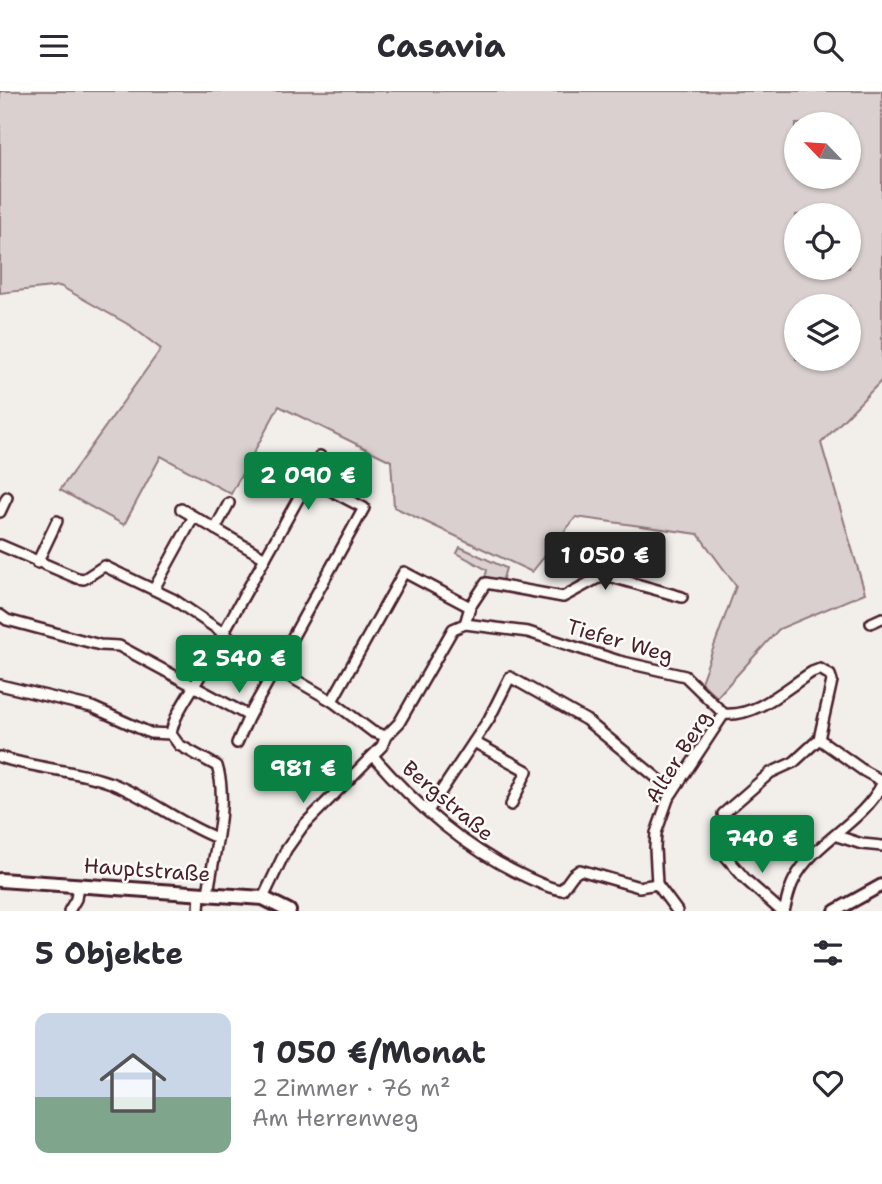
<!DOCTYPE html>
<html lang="de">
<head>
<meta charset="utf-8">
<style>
	body { margin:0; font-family:"Shantell Sans",sans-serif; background:#f2f2f3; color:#2b2b33; height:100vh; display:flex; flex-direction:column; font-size:26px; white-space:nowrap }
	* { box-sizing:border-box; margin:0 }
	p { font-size:23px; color:#7c7c81 }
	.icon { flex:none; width:38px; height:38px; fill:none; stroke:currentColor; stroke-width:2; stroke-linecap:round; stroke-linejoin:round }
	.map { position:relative; height:820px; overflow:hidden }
	.drawer { display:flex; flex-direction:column; background:#fff; flex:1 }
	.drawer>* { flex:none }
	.needle { width:46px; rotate:295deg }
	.fabs { position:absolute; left:784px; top:21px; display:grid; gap:14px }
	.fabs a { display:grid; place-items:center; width:77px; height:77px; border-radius:50%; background:#fff; box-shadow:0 2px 5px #0004; font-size:35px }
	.price { position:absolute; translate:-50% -60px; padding:0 16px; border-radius:7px; background:#0b8043; color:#fff; font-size:23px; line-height:46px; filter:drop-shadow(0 2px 4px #0008) }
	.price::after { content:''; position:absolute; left:50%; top:42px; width:21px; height:16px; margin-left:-10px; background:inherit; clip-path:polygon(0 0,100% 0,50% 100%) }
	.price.current { background:#222; color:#fff }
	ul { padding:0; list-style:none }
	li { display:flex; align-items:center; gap:21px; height:175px; padding:0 35px }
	li span { display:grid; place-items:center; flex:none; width:196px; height:140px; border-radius:14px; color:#555 }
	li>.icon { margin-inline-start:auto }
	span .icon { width:84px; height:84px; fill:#fffc; stroke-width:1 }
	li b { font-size:30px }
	h2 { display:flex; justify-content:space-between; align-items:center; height:84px; padding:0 35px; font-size:30px }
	header { display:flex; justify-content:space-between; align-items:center; height:91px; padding:0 35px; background:#fff; font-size:32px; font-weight:700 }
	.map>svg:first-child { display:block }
</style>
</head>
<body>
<header><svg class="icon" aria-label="menu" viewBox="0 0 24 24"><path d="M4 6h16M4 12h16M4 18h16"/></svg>Casavia<svg class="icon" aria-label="search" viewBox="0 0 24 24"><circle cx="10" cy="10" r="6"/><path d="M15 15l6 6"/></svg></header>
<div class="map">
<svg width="882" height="820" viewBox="0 0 882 820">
	<rect width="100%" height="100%" fill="#f2efeb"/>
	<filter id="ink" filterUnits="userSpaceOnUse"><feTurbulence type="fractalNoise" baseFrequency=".0143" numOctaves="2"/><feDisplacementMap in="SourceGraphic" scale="14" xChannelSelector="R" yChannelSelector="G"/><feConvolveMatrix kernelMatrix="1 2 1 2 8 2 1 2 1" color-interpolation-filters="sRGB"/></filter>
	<g filter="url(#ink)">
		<g fill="#d9d0cf" stroke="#92787d" stroke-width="2" fill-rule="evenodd">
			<path d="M0,0H882V289L821,352L865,502L779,538L717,606L701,591L736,495L698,443L576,426L532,481L394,416L391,370L279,315L231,403L161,365L124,434L60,399L161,258L131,235L60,195L0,202ZM849,33V86H796V33ZM849,124V177H796V124ZM849,215V268H796V215Z"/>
			<path d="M460,456L506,477L502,491L485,487L487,479L457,462Z"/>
		</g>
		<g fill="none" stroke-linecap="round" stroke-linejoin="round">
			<defs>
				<g id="minor">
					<path d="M309,388L320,365"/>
					<path d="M181,418L265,467"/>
					<path d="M0,421L7,406"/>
					<path d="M215,438L229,412"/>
					<path d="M0,454L77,487L84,488L104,475L173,508L275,577L332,610L373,641L386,645"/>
					<path d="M37,472L57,430"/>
					<path d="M154,498L193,427"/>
					<path d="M0,524L7,529L100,554L119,555L249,625L364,417L309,388C273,454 235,519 200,585C190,603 174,623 171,643L179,654L217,675C229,711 213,765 208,803"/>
					<path d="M871,532L882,527"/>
					<path d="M465,533L470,516L486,492L563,506L596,488L608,485L682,506"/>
					<path d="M0,594L92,616L150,642L171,643"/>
					<path d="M332,610L404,481L470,516"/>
					<path d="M819,648L864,680L882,690"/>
					<path d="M474,651L527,680L511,714"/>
					<path d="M237,652L249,625"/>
					<path d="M373,665C416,715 466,758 526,786C537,791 550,798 562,799L573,784L580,779L639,796L657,793"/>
					<path d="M0,666C36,678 77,679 111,692C148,706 180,733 217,747"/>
					<path d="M428,720L489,628L510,586L586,629L673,700"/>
					<path d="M723,723L770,682L794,671L819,648L832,590L830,584L820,578L812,581C786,597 757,626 724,623"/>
					<path d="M740,745L722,761L746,789L781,820"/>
					<path d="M837,745L862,753L882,755"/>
					<path d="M263,807L286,759L303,735L382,655L386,645L399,632L453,538L465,533L528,541L619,570L685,585L724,623"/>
					<path d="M69,820L76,808L78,794"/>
					<path d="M199,820L200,803"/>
					<path d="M677,820L657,793L655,757L656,742L668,708L724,623"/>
					<path d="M784,820C787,810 789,798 794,789C814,750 862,733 882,693"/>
				</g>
				<path id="tertiary" d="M835,820L882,794"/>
				<path id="secondary" d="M0,789L263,807L289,820"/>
			</defs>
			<use href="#minor" stroke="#4a1f2b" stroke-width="14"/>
			<use href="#tertiary" stroke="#4a1f2b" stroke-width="16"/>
			<use href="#secondary" stroke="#4a1f2b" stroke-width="18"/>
			<use href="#minor" stroke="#fdfcf7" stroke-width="9"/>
			<use href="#tertiary" stroke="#fdfcf7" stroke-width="10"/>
			<use href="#secondary" stroke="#fdfcf7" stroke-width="12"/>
		</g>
	</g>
	<g text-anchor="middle" stroke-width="5" stroke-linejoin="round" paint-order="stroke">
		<g font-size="21" fill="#4a1f2b" stroke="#fdfcf7">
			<text transform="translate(620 550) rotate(16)" y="7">Tiefer Weg</text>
			<text transform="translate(678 666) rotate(-58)" y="7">Alter Berg</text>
			<text transform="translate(448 710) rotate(40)" y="7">Bergstraße</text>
			<text transform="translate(147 779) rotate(4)" y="7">Hauptstraße</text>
		</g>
	</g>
</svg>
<div class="fabs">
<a><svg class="needle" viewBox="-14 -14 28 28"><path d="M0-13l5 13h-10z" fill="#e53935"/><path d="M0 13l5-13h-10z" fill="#7c7c81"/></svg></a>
<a><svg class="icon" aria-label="locate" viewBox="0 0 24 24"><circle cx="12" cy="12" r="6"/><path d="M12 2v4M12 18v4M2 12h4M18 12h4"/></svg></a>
<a><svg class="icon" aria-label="layers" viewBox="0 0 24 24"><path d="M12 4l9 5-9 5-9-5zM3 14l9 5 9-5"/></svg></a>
</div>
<b class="price" style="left:308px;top:421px">2 090 €</b>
<b class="price current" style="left:605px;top:501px">1 050 €</b>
<b class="price" style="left:239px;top:604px">2 540 €</b>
<b class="price" style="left:303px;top:714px">981 €</b>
<b class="price" style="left:762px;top:784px">740 €</b>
</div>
<section class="drawer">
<h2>5 Objekte<svg class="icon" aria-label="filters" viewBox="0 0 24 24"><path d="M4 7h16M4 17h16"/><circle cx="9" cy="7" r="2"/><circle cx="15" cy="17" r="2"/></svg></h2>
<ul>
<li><span style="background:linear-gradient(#c9d6e8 60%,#7fa58c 0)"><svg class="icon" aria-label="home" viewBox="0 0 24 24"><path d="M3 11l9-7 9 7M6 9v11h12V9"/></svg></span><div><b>1 050 €/Monat</b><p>2 Zimmer · 76 m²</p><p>Am Herrenweg</p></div><svg class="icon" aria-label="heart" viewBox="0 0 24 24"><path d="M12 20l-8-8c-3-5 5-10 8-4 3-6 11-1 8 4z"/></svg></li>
</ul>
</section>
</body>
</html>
